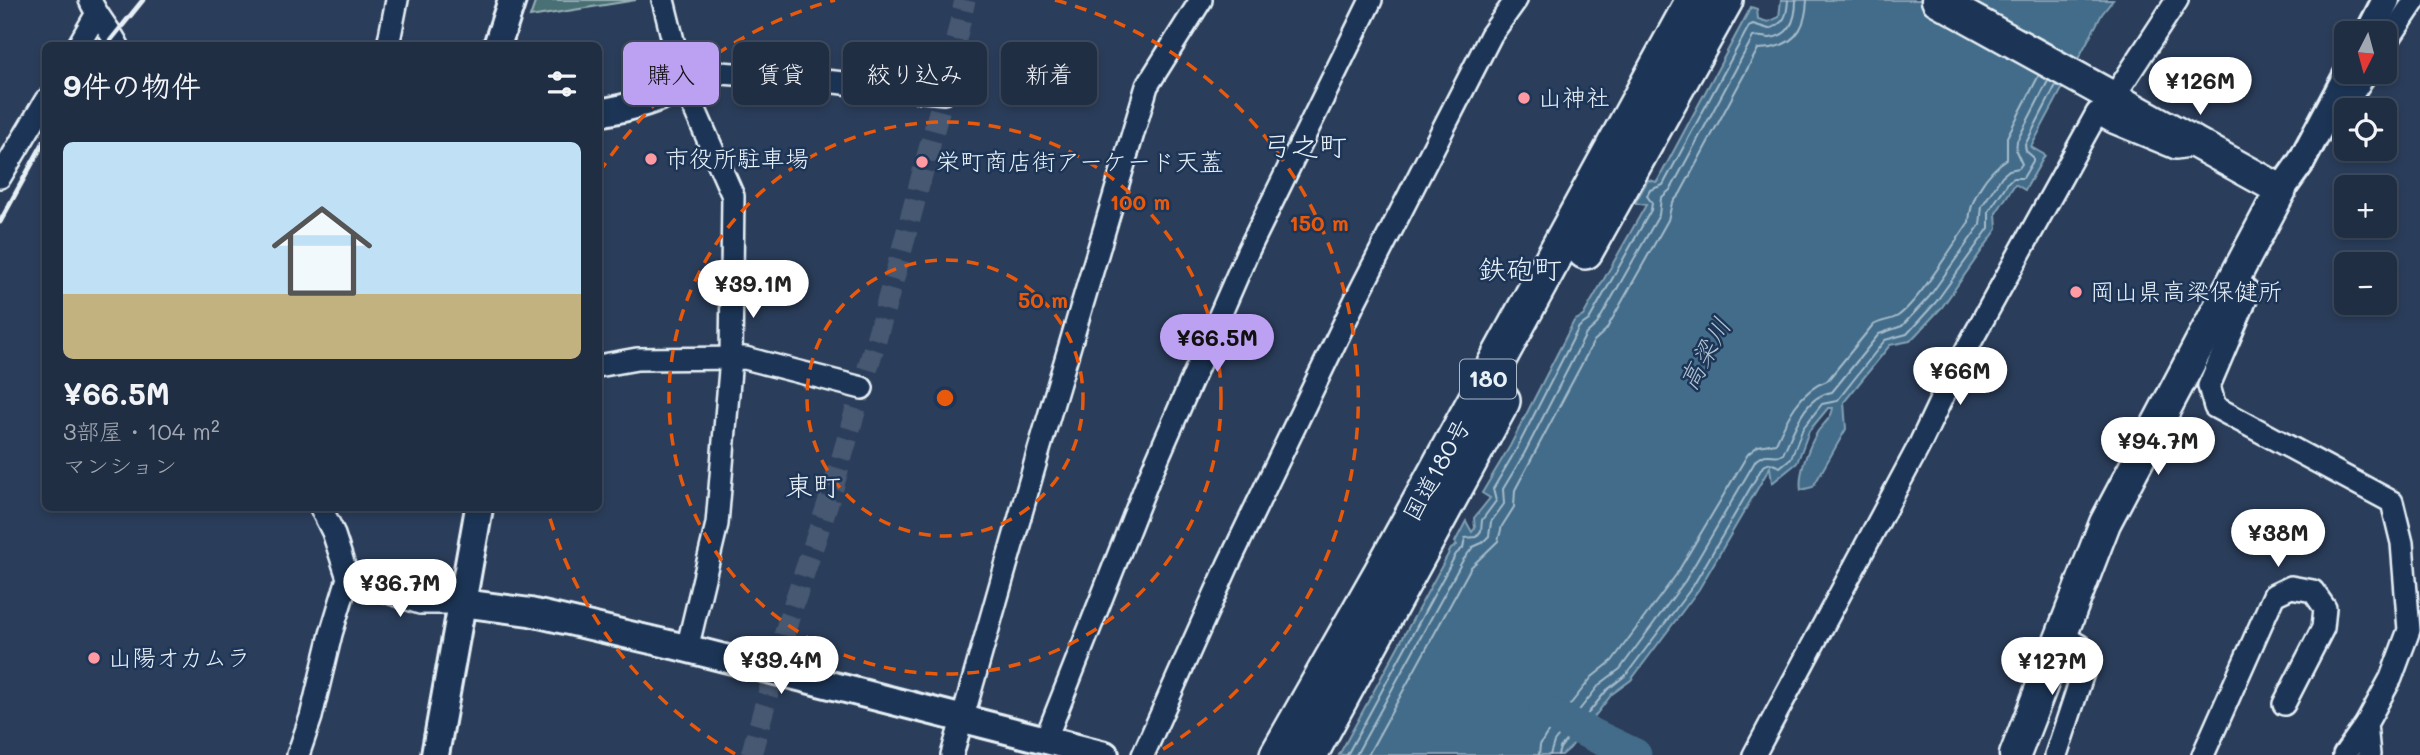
<!DOCTYPE html>
<html lang="ja">
<head>
<meta charset="utf-8">
<style>
	body { margin:0; font-family:Mali,"Klee One",sans-serif; background:#2d3a4f; color:#f1f3f6; height:100vh; display:flex; flex-direction:column; font-size:26px; white-space:nowrap }
	* { box-sizing:border-box; margin:0 }
	p { font-size:23px; color:#a2a8b2 }
	.icon { flex:none; width:38px; height:38px; fill:none; stroke:currentColor; stroke-width:2; stroke-linecap:round; stroke-linejoin:round }
	.map { position:relative; flex:1; overflow:hidden }
	.side { position:absolute; left:42px; top:42px; width:560px; height:469px; display:flex; flex-direction:column; background:#202e44; border-radius:10px; box-shadow:0 4px 10px #0003,0 0 0 2px #3d4a5d }
	.side>* { flex:none }
	.hud { position:absolute; left:623px; top:42px; width:665px; height:63px; display:flex; gap:14px }
	.needle { width:46px; rotate:186deg }
	.controls { position:absolute; left:2334px; top:21px; display:grid; gap:14px }
	.controls a { display:grid; place-items:center; width:63px; height:63px; border-radius:10px; background:#202e44; box-shadow:0 4px 10px #0003,0 0 0 2px #3d4a5d; font-size:35px }
	.price { position:absolute; translate:-50% -60px; padding:0 16px; border-radius:24px; background:#fff; color:#222; font-size:23px; line-height:46px; filter:drop-shadow(0 2px 4px #0008) }
	.price::after { content:''; position:absolute; left:50%; top:42px; width:21px; height:16px; margin-left:-10px; background:inherit; clip-path:polygon(0 0,100% 0,50% 100%) }
	.price.current { background:#bca0f2; color:#111 }
	ul { padding:0; list-style:none }
	li { display:grid; align-content:center; gap:14px; height:371px; padding:0 21px }
	li span { display:grid; place-items:center; height:217px; border-radius:10px; color:#555 }
	li>.icon { margin-inline-start:auto }
	span .icon { width:126px; height:126px; fill:#fffc; stroke-width:1 }
	li b { font-size:30px }
	h2 { display:flex; justify-content:space-between; align-items:center; height:84px; padding:0 21px; font-size:30px }
	.pill { padding:0 24px; border-radius:10px; background:#202e44; box-shadow:0 4px 10px #0003,0 0 0 2px #3d4a5d; font-size:24px; line-height:63px }
	.pill.current { background:#bca0f2; color:#111 }
	.map>svg:first-child { display:block }
</style>
</head>
<body>
<div class="map">
<svg width="2420" height="755" viewBox="0 0 2420 755">
	<rect width="100%" height="100%" fill="#2a3d5a"/>
	<filter id="ink" filterUnits="userSpaceOnUse"><feTurbulence type="fractalNoise" baseFrequency=".0143" numOctaves="2"/><feDisplacementMap in="SourceGraphic" scale="14" xChannelSelector="R" yChannelSelector="G"/><feConvolveMatrix kernelMatrix="1 2 1 2 8 2 1 2 1" color-interpolation-filters="sRGB"/></filter>
	<g filter="url(#ink)">
		<path fill="#4a7174" stroke="#99b1b6" stroke-width="2" d="M536,0H636L530,17Z"/>
		<path fill="#426c89" stroke="#84a1b5" stroke-width="2" d="M1781,0H2113L2102,14L2031,147L2045,155L2025,190L2015,184L1996,213L1997,229L1942,307L1910,341L1890,345L1844,402L1846,429L1813,487L1801,490C1798,473 1809,446 1818,431C1824,423 1832,418 1833,408H1828L1809,431L1797,463L1772,483L1770,467L1699,589L1631,680L1612,694L1570,748L1562,755H1339L1451,549L1457,545L1455,542L1466,521L1472,532L1475,528L1474,518L1490,498L1482,493L1510,446L1574,321L1583,316L1646,205L1635,203L1648,180L1657,182L1751,7L1757,9L1758,19L1768,22L1779,17Z"/>
		<g fill="none" stroke-linecap="round" stroke-linejoin="round">
			<g stroke="#a6bccc" stroke-width="2">
				<path d="M1347,755L1456,554L1463,548L1465,538L1476,537L1481,531L1482,520L1496,501L1493,489L1516,450L1579,327L1589,320L1651,210L1652,203L1647,196L1650,190L1663,185L1749,26L1753,24L1769,29C1785,23 1787,16 1788,0"/>
				<path d="M1356,755L1463,560L1473,547L1482,543L1489,536L1491,522L1504,504L1503,489L1524,454L1586,334L1597,324L1659,215L1661,198L1671,189L1753,37C1759,35 1763,38 1770,38C1791,36 1796,18 1796,0"/>
				<path d="M1368,755L1471,567L1498,541L1502,526L1514,507L1515,490L1594,341L1606,330L1668,220L1672,203L1680,194L1758,49C1764,48 1769,49 1775,47C1799,41 1806,23 1807,0"/>
				<path d="M1539,755L1540,745L1546,735L1592,677L1612,661L1676,575L1748,454L1758,446L1776,443C1787,418 1800,390 1827,381L1872,326C1880,320 1890,321 1898,316C1920,300 1952,246 1969,222C1970,198 1987,172 2007,159V137L2039,75"/>
				<path d="M1550,755L1554,742L1600,684L1620,669L1685,581L1756,460C1767,450 1775,459 1783,454C1794,431 1804,396 1832,392L1879,334L1902,326L1929,297L1980,225L1982,206L2002,176L2009,170L2019,168L2022,164L2016,151L2017,141L2048,81"/>
				<path d="M1558,755L1560,748L1607,690L1626,675L1693,586L1763,466L1770,463L1780,467L1791,458L1803,428L1822,404L1837,401L1885,340L1907,334L1936,302L1989,228V211L2009,181L2014,178H2023L2033,161V157L2026,151L2025,145L2056,85"/>
			</g>
			<path stroke="#426c89" stroke-width="33" d="M1545,712L1635,755"/>
			<path stroke="#465872" stroke-width="21" stroke-dasharray="21 10" stroke-linecap="butt" d="M751,755L789,618L833,488L898,264L944,93L965,0"/>
			<defs>
				<g id="minor">
					<path d="M90,0C97,17 110,29 118,46"/>
					<path d="M663,0L684,85L733,196L731,358L717,524L687,649"/>
					<path d="M2385,45L2415,0"/>
					<path d="M78,46L96,15"/>
					<path d="M388,46L397,0"/>
					<path d="M680,70L804,79L944,93"/>
					<path d="M2113,98L2177,0"/>
					<path d="M2337,117L2367,72"/>
					<path d="M0,177L46,100"/>
					<path d="M2235,278L2249,292L2209,386L2215,407L2392,502L2402,543L2409,630L2391,678L2366,724L2344,755"/>
					<path d="M598,366L637,359L745,358L862,388"/>
					<path d="M348,578L420,603H462"/>
					<path d="M2366,724L2369,755"/>
					<path d="M1045,741L1149,478L1248,251L1371,0"/>
					<path d="M298,755L311,717L331,634L348,578L333,532L321,508"/>
					<path d="M952,755L1039,450L1147,86L1201,0"/>
					<path d="M1143,755L1228,565L1355,301L1491,35L1516,0"/>
					<path d="M1754,755L1919,446L1954,372L2097,113L2113,122L2176,148L2196,145"/>
					<path d="M2056,755L2087,661L2080,646L2060,634"/>
					<path d="M2203,755L2274,595L2291,587L2313,591L2325,608L2323,628L2284,704"/>
				</g>
				<g id="tertiary">
					<path d="M2369,33L2386,0"/>
					<path d="M497,46L512,0"/>
					<path d="M598,113C629,108 658,100 684,85"/>
					<path d="M2281,190L2301,162L2349,72"/>
					<path d="M462,603L530,612L677,646L1105,755"/>
					<path d="M435,755L479,508"/>
				</g>
				<path id="secondary" d="M1937,0L2281,190L2105,523L2015,755"/>
				<g id="trunk">
					<path d="M1585,251L1725,0"/>
					<path d="M1278,755L1382,572L1694,0"/>
					<path d="M1309,755L1502,401"/>
				</g>
			</defs>
			<use href="#minor" stroke="#e8f1f8" stroke-width="26"/>
			<use href="#tertiary" stroke="#e8f1f8" stroke-width="32"/>
			<use href="#secondary" stroke="#e8f1f8" stroke-width="35"/>
			<use href="#trunk" stroke="#e8f1f8" stroke-width="40"/>
			<use href="#minor" stroke="#1d3557" stroke-width="21"/>
			<use href="#tertiary" stroke="#1d3557" stroke-width="26"/>
			<use href="#secondary" stroke="#1d3557" stroke-width="30"/>
			<use href="#trunk" stroke="#1d3557" stroke-width="35"/>
			<g stroke="#e8f1f8" stroke-width="5">
				<path d="M106,46L143,0"/>
				<path d="M0,222L46,138"/>
			</g>
		</g>
	</g>
	<g fill="none" stroke="#e8590c" stroke-width="3.5" stroke-dasharray="12 9">
		<circle cx="945" cy="398" r="138"/>
		<circle cx="945" cy="398" r="276"/>
		<path d="M735 754A413 413 0 0 1 547 508M599 173A413 413 0 0 1 835 0M1055 0A413 413 0 0 1 1155 754"/>
	</g>
	<g fill="#ff9aa2" stroke="#1d3557" stroke-width="2.5">
		<circle cx="1524" cy="98" r="7"/>
		<circle cx="651" cy="159" r="7"/>
		<circle cx="922" cy="162" r="7"/>
		<circle cx="2076" cy="292" r="7"/>
		<circle cx="94" cy="658" r="7"/>
	</g>
	<g text-anchor="middle" stroke-width="5" stroke-linejoin="round" paint-order="stroke">
		<rect fill="#1d3557" stroke="#abb9c8" stroke-width="2" x="1460" y="359.5" width="56" height="39" rx="5"/>
		<g font-size="23" font-weight="bold" fill="#e8f1f8">
			<text x="1488" y="387">180</text>
		</g>
		<g font-size="24" fill="#e8f1f8" stroke="#1d3557" text-anchor="start">
			<text x="1538" y="106">山神社</text>
			<text x="665" y="167">市役所駐車場</text>
			<text x="936" y="170">栄町商店街アーケード天蓋</text>
			<text x="2090" y="300">岡山県高梁保健所</text>
			<text x="108" y="666">山陽オカムラ</text>
		</g>
		<g font-size="24" fill="#e8f1f8" stroke="#1d3557">
			<text transform="translate(1437 470) rotate(-61)" y="8">国道180号</text>
		</g>
		<g font-size="26" font-style="italic" fill="#aec2d1" stroke="#1d3557">
			<text transform="translate(1705 354) rotate(-61)" y="9">高梁川</text>
		</g>
		<g font-size="28" fill="#e8f1f8" stroke="#1d3557">
			<text x="1305" y="156">弓之町</text>
			<text x="1520" y="279">鉄砲町</text>
			<text x="813" y="496">東町</text>
		</g>
	</g>
	<circle cx="945" cy="398" r="10" fill="#e8590c" stroke="#1d3557" stroke-width="3.5"/>
	<g font-size="21" text-anchor="middle" font-weight="bold" fill="#e8590c" stroke="#1d3557" stroke-width="5" stroke-linejoin="round" paint-order="stroke">
		<text x="1140" y="210">100 m</text>
		<text x="1319" y="231">150 m</text>
		<text x="1043" y="308">50 m</text>
	</g>
</svg>
<div class="controls">
<a><svg class="needle" viewBox="-14 -14 28 28"><path d="M0-13l5 13h-10z" fill="#e53935"/><path d="M0 13l5-13h-10z" fill="#a2a8b2"/></svg></a>
<a><svg class="icon" aria-label="locate" viewBox="0 0 24 24"><circle cx="12" cy="12" r="6"/><path d="M12 2v4M12 18v4M2 12h4M18 12h4"/></svg></a>
<a>+</a>
<a>−</a>
</div>
<b class="price" style="left:2200px;top:117px">¥126M</b>
<b class="price" style="left:753px;top:320px">¥39.1M</b>
<b class="price current" style="left:1217px;top:374px">¥66.5M</b>
<b class="price" style="left:1960px;top:407px">¥66M</b>
<b class="price" style="left:2158px;top:477px">¥94.7M</b>
<b class="price" style="left:2278px;top:569px">¥38M</b>
<b class="price" style="left:400px;top:619px">¥36.7M</b>
<b class="price" style="left:781px;top:696px">¥39.4M</b>
<b class="price" style="left:2052px;top:697px">¥127M</b>
<div class="hud">
<a class="pill current">購入</a>
<a class="pill">賃貸</a>
<a class="pill">絞り込み</a>
<a class="pill">新着</a>
</div>
<section class="side">
<h2>9件の物件<svg class="icon" aria-label="filters" viewBox="0 0 24 24"><path d="M4 7h16M4 17h16"/><circle cx="9" cy="7" r="2"/><circle cx="15" cy="17" r="2"/></svg></h2>
<ul>
<li><span style="background:linear-gradient(#bfe0f5 70%,#c2b280 0)"><svg class="icon" aria-label="home" viewBox="0 0 24 24"><path d="M3 11l9-7 9 7M6 9v11h12V9"/></svg></span><div><b>¥66.5M</b><p>3部屋 · 104 m²</p><p>マンション</p></div></li>
</ul>
</section>
</div>
</body>
</html>
